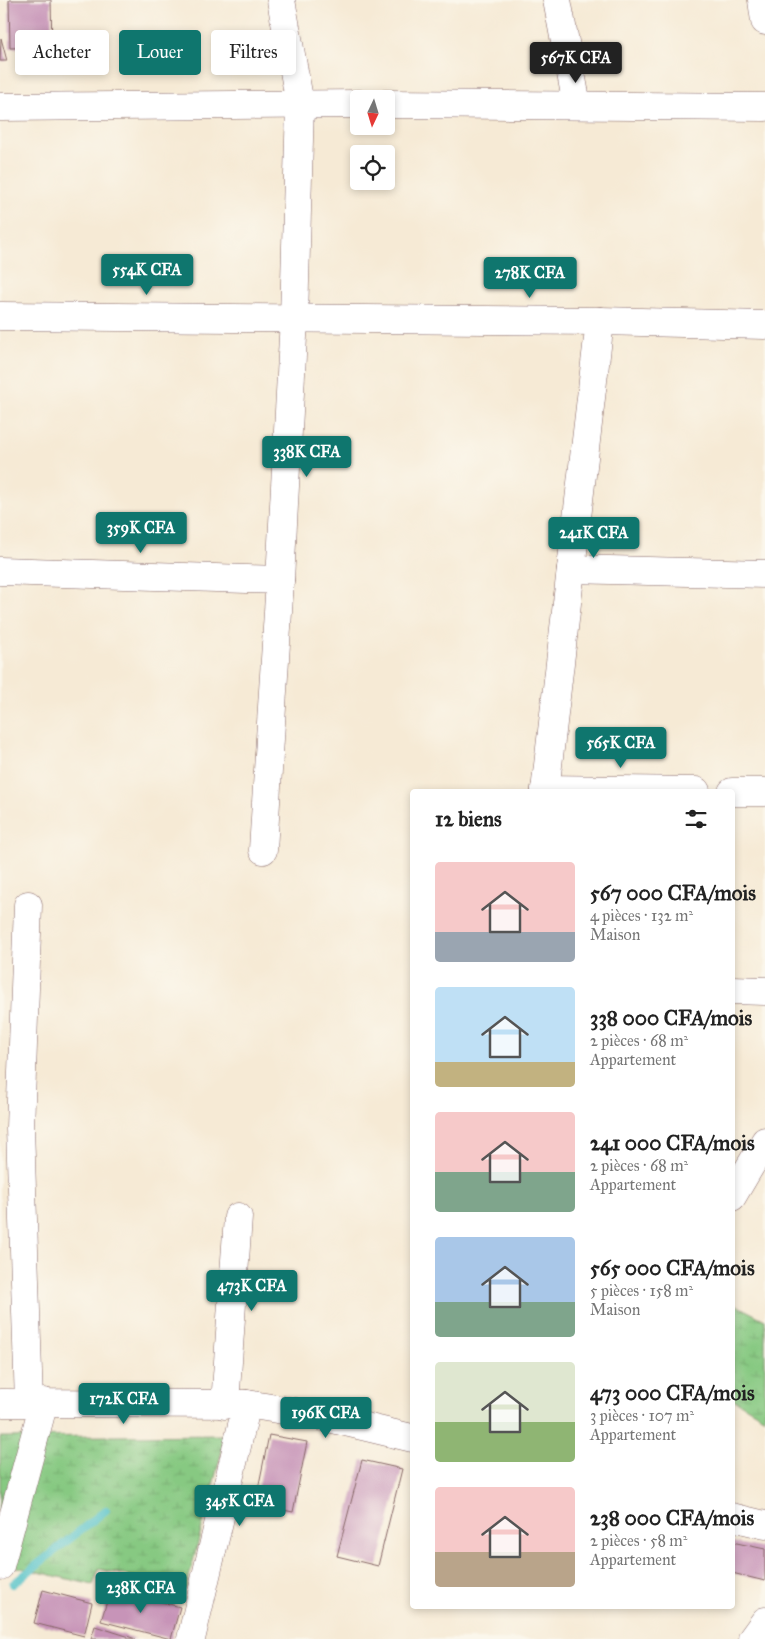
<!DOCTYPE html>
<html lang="fr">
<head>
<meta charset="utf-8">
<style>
	body { margin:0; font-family:"IM FELL Great Primer",serif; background:#f2f2f2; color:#222; height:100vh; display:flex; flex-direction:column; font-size:19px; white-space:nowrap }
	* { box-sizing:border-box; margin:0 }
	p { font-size:16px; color:#767676 }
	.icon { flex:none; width:28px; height:28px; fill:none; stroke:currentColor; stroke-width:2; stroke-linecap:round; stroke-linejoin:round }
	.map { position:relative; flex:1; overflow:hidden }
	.side { position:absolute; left:410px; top:789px; width:325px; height:820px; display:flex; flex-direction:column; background:#fff; border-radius:5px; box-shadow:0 2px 8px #0003 }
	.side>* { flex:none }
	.banner { position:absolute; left:15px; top:30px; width:320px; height:45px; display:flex; gap:10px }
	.needle { width:32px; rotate:184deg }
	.controls { position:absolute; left:350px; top:90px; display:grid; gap:10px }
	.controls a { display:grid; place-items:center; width:45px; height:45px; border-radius:5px; background:#fff; box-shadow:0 2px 8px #0003; font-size:25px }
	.price { position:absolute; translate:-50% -42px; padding:0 11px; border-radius:5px; background:#0f766e; color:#fff; font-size:16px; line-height:32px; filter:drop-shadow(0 1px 2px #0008) }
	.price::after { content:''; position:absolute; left:50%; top:30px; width:15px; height:11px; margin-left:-8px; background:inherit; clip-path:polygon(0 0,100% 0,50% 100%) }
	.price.on { background:#222; color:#fff }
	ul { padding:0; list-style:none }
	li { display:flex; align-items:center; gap:15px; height:125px; padding:0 25px }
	li span { display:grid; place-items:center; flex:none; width:140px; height:100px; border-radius:5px; color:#555 }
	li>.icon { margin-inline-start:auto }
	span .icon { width:60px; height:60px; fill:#fffc; stroke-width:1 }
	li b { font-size:21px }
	h2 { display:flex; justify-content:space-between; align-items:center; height:60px; padding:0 25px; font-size:21px }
	.chip { padding:0 18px; border-radius:5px; background:#fff; box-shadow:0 2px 8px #0003; font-size:18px; line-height:45px }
	.chip.on { background:#0f766e; color:#fff }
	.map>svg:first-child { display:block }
</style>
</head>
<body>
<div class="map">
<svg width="765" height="1639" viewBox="0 0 765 1639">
	<defs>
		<pattern id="wetland-marsh" width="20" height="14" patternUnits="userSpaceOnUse" patternTransform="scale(1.25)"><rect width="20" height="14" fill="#87c982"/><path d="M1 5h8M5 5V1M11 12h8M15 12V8" fill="none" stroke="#76ac70"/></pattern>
	</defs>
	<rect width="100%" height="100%" fill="#fbf7ec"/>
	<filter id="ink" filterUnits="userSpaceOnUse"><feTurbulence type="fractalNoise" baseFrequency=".02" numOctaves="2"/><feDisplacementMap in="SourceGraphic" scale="10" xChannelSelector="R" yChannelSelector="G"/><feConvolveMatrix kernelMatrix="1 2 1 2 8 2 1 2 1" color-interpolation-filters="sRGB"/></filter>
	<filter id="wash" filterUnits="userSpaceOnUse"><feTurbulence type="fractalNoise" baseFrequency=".0096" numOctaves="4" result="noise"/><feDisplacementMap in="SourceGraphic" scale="20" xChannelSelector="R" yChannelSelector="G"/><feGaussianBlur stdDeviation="1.12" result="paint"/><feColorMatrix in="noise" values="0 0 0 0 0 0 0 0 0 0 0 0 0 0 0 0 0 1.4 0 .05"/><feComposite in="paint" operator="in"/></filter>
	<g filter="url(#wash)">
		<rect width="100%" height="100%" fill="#f6ead5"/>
		<g fill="url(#wetland-marsh)" stroke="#687456">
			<path d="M732,1303L765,1320V1418L733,1399Z"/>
			<path d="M226,1435L186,1589L99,1569L93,1585L0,1563V1437Z"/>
		</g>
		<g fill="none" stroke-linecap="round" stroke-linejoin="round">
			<path stroke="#54c2c8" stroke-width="8" d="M13,1584L106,1510"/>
		</g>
		<g id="blocks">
			<g fill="#c794b8">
				<path d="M9,0H51L52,47L10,48Z"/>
				<path d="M1,38L7,61H0Z"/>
				<path d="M269,1435L307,1442L293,1512L255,1504Z"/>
				<path d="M362,1460L402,1469L378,1566L337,1556Z"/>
				<path d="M732,1542L765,1549V1581L732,1573Z"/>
				<path d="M111,1588L180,1607L171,1639L101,1621Z"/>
				<path d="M43,1590L92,1603L84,1636L34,1623Z"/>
				<path d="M95,1626L136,1639H91Z"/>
			</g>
		</g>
	</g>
	<g filter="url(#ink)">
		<use href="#blocks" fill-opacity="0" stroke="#866666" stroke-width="1"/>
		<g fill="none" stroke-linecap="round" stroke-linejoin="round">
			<defs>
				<g id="street">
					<path d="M557,0L577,105"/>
					<path d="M762,0L765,21"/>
					<path d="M386,104L765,107"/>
					<path d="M0,107L359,104"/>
					<path d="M0,316L600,321L765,325"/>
					<path d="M571,569L765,574"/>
					<path d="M0,571L280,580"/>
					<path d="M545,789L696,791"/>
					<path d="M545,791L600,321"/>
					<path d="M732,792H765"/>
					<path d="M263,850L280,580L294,318L300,104L281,0"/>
					<path d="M28,905L20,1128L29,1403"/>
					<path d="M732,990L765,991"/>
					<path d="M732,1197L765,1141"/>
					<path d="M225,1405L238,1217"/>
					<path d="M0,1566L44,1402"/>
					<path d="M191,1639L247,1404"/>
					<path d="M752,1639L765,1621"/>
				</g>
				<g id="secondary">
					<path d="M0,1403L247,1404L324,1417L412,1438"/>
					<path d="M732,1517L765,1525"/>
				</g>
			</defs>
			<use href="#street" stroke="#866666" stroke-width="29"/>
			<use href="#secondary" stroke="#866666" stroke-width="29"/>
			<use href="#street" stroke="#fff" stroke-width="28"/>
			<use href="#secondary" stroke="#fff" stroke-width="28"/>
		</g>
	</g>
</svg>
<div class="controls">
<a><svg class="needle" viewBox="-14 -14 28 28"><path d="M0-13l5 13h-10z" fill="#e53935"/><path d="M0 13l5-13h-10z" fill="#767676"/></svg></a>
<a><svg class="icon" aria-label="locate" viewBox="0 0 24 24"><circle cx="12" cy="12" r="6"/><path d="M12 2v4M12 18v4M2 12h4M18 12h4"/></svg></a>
</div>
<b class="price on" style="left:576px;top:84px">567K CFA</b>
<b class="price" style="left:147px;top:296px">554K CFA</b>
<b class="price" style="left:530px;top:299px">278K CFA</b>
<b class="price" style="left:307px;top:478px">338K CFA</b>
<b class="price" style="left:141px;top:554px">359K CFA</b>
<b class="price" style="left:594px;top:559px">241K CFA</b>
<b class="price" style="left:621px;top:769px">565K CFA</b>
<b class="price" style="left:252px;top:1312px">473K CFA</b>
<b class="price" style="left:124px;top:1425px">172K CFA</b>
<b class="price" style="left:326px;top:1439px">196K CFA</b>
<b class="price" style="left:240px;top:1527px">345K CFA</b>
<b class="price" style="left:141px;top:1614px">238K CFA</b>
<div class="banner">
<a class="chip">Acheter</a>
<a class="chip on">Louer</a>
<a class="chip">Filtres</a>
</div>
<section class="side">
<h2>12 biens<svg class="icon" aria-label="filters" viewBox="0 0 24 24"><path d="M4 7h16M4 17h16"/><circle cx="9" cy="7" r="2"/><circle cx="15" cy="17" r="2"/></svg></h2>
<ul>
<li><span style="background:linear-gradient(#f6c9c9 70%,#9aa5b1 0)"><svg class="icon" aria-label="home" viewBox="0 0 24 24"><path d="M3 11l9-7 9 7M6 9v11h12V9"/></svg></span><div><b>567 000 CFA/mois</b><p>4 pièces · 132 m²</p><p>Maison</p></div></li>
<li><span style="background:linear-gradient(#bfe0f5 75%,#c2b280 0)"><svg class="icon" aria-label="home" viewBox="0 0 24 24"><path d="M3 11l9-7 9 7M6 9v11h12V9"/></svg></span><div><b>338 000 CFA/mois</b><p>2 pièces · 68 m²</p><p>Appartement</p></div></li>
<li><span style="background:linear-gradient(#f6c9c9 60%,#7fa58c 0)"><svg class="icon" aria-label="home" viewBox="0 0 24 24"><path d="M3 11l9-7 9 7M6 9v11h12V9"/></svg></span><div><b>241 000 CFA/mois</b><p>2 pièces · 68 m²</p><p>Appartement</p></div></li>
<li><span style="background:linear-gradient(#a9c7e8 65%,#7fa58c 0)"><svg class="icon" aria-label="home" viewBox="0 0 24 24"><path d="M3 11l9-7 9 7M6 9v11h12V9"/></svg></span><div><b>565 000 CFA/mois</b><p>5 pièces · 158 m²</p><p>Maison</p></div></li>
<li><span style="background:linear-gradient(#dfe7d0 60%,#8fb573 0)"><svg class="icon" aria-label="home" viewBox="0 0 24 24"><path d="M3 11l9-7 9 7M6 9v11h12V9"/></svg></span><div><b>473 000 CFA/mois</b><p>3 pièces · 107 m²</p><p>Appartement</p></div></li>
<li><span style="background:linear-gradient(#f6c9c9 65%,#b9a48a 0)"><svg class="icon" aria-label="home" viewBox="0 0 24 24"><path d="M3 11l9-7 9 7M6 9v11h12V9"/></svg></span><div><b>238 000 CFA/mois</b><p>2 pièces · 58 m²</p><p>Appartement</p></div></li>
</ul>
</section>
</div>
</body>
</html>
